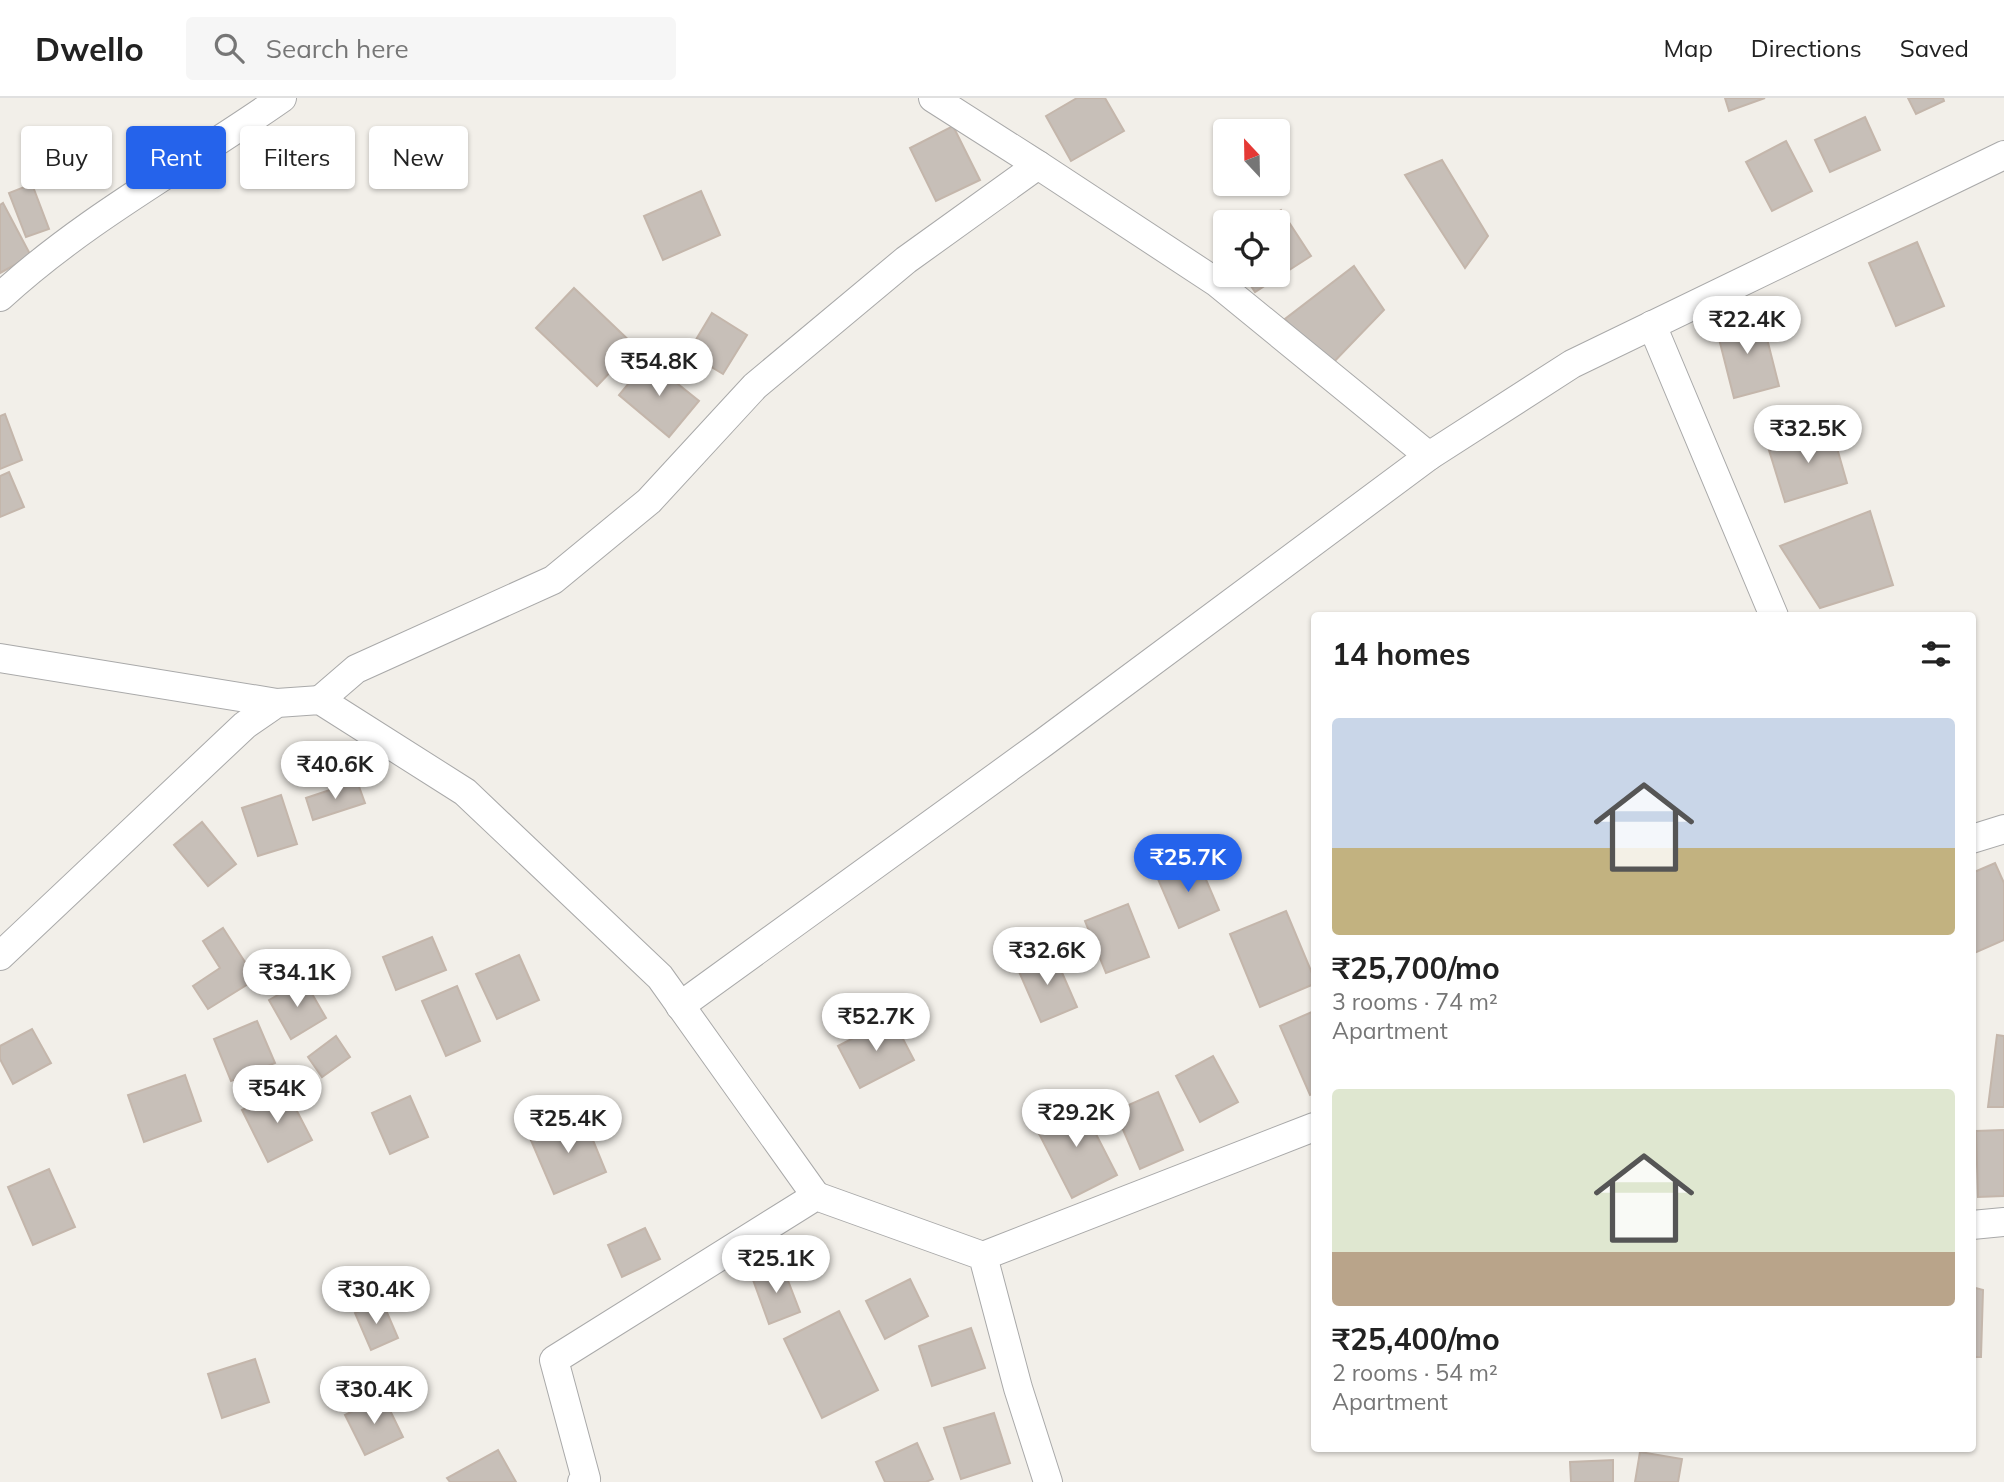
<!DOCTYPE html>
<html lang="en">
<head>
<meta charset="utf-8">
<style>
	body { margin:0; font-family:Mulish,sans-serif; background:#f6f6f6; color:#222; height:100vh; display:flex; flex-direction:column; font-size:26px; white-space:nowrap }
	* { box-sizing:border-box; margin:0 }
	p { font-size:23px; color:#767676 }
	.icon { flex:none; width:38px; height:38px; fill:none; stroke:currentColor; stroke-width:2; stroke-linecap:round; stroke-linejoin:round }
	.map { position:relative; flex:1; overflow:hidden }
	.drawer { position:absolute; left:1311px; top:514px; width:665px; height:840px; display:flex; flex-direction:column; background:#fff; border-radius:7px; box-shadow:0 2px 5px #0004 }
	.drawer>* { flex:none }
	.banner { position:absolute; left:21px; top:28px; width:665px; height:63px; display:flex; gap:14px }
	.needle { width:46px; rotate:338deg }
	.tools { position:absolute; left:1213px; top:21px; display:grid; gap:14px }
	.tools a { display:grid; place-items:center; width:77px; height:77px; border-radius:7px; background:#fff; box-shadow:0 2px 5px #0004; font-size:35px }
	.price { position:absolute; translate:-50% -60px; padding:0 16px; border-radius:24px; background:#fff; color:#222; font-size:23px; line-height:46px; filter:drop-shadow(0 2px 4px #0008) }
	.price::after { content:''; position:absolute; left:50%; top:42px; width:21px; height:16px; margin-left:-10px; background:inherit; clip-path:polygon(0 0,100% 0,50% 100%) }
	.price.active { background:#2563eb; color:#fff }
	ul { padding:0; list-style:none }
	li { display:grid; align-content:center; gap:14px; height:371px; padding:0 21px }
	li span { display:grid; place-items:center; height:217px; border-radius:7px; color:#555 }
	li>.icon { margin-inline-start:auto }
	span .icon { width:126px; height:126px; fill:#fffc; stroke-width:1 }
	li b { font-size:30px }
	h2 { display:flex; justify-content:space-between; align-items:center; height:84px; padding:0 21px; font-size:30px }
	.chip { padding:0 24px; border-radius:7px; background:#fff; box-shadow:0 2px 5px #0004; font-size:24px; line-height:63px }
	.chip.active { background:#2563eb; color:#fff }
	header { display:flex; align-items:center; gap:42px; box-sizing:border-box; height:98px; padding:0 35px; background:#fff; border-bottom:2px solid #e0e0e0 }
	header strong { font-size:33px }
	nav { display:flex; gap:38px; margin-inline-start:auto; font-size:24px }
	.search { width:490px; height:63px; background:#f6f6f6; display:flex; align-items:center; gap:18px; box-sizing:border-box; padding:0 24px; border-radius:7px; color:#767676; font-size:26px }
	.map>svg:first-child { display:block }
</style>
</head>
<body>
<header>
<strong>Dwello</strong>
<div class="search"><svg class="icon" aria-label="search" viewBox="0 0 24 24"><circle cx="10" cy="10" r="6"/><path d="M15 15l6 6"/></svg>Search here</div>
<nav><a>Map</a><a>Directions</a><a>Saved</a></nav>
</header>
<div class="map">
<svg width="2004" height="1384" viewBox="0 0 2004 1384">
	<rect width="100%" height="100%" fill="#f2efe9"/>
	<g fill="#c7bfb8" stroke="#c4b6ab" stroke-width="2">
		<path d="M1077,0H1105L1124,33L1071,63L1046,18Z"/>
		<path d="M1725,0H1765L1729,13Z"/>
		<path d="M1908,0H1943L1944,3L1916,16Z"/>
		<path d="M1865,19L1880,52L1830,74L1815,42Z"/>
		<path d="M953,28L980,82L936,103L910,50Z"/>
		<path d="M1786,43L1812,93L1772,113L1746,64Z"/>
		<path d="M1442,62L1488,138L1465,170L1405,77Z"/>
		<path d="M32,86L49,131L26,139L9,95Z"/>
		<path d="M701,93L720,137L663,162L644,118Z"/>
		<path d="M3,105L31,158L0,175V107Z"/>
		<path d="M1281,112L1311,158L1255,194L1244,177H1278V124H1262Z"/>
		<path d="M1917,144L1944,208L1896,228L1869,165Z"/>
		<path d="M1354,168L1384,212L1328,270L1285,221Z"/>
		<path d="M574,190L635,248L597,288L536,230Z"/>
		<path d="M712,215L747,237L723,276L688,255Z"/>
		<path d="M1761,217L1779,288L1734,300L1716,229Z"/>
		<path d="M648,262L699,303L669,339L619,297Z"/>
		<path d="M5,316L22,362L0,371V318Z"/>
		<path d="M1831,329L1847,385L1785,404L1768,349Z"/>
		<path d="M9,374L24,409L0,419V378Z"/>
		<path d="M1870,413L1893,487L1820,510L1780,448Z"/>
		<path d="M357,683L365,705L313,722L306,700Z"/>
		<path d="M281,697L297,746L258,758L242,710Z"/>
		<path d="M202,724L236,766L208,788L174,747Z"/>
		<path d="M1198,763L1219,812L1179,830L1158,781Z"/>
		<path d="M1995,765L2004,785V842L1972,856V775Z"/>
		<path d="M1128,806L1149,859L1106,875L1085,823Z"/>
		<path d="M1286,813L1314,880V886L1260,909L1230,836Z"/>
		<path d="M223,830L256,881L208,911L193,888L220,870L203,843Z"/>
		<path d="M432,839L446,872L396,892L383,859Z"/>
		<path d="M1053,854L1077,909L1041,924L1017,869Z"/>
		<path d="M519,857L539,902L497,921L476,876Z"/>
		<path d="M304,882L326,920L291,941L269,902Z"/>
		<path d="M457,888L480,943L446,958L422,903Z"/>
		<path d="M1314,913V995L1310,997L1280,928Z"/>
		<path d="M892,920L914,962L860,990L838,948Z"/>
		<path d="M257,923L275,965L231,983L214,941Z"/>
		<path d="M32,931L51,965L13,986L0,961V948Z"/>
		<path d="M1997,937L2004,938V1009H1988Z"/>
		<path d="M336,938L350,959L322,979L308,959Z"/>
		<path d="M1213,958L1238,1004L1200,1024L1176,978Z"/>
		<path d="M185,977L201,1023L144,1044L128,997Z"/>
		<path d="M285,990L312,1042L268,1064L242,1012Z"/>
		<path d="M1158,994L1183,1052L1140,1071L1115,1013Z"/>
		<path d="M410,998L428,1039L390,1056L372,1015Z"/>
		<path d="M1079,1003L1117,1077L1072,1100L1034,1026Z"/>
		<path d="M583,1018L606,1074L554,1096L530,1040Z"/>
		<path d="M2004,1032V1098L1978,1099L1976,1033Z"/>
		<path d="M49,1071L75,1129L33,1147L8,1089Z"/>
		<path d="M645,1130L660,1161L622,1179L608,1147Z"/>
		<path d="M782,1167L800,1214L769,1226L752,1179Z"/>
		<path d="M910,1181L928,1218L885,1241L866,1203Z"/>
		<path d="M1972,1189L1983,1192L1981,1259H1972Z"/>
		<path d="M382,1203L398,1240L371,1252L355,1215Z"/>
		<path d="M839,1213L878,1292L822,1320L784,1241Z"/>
		<path d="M971,1230L985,1270L932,1288L919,1248Z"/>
		<path d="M255,1261L269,1304L222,1320L208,1276Z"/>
		<path d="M383,1298L403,1339L365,1357L345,1317Z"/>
		<path d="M994,1315L1010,1365L961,1381L944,1330Z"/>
		<path d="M917,1345L933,1381L926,1384H885L876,1364Z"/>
		<path d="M498,1352L516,1384H450L447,1380Z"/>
		<path d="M1640,1354L1682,1361L1678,1384H1635Z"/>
		<path d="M1613,1362V1384H1571L1570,1364Z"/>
	</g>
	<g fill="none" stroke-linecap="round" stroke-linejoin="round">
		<defs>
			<g id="street">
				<path d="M933,0L1038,67"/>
				<path d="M0,199C86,120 188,66 282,0"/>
				<path d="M1652,227L1774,518"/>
				<path d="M0,560L277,605"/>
				<path d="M320,602L356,571L553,482L649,403L755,288L906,162L1038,67L1216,184L1429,358L1572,266L2004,57"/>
				<path d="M1972,741L2004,731"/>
				<path d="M0,858L245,627L277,605L320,602L465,694L660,879L816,1098"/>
				<path d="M680,908L1043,645L1429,358"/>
				<path d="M1972,1127L2004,1124"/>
				<path d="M983,1158L1314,1029"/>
				<path d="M582,1384L586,1381L554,1262L816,1098L983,1158L1018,1290L1048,1384"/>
			</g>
		</defs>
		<use href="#street" stroke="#a9a9a9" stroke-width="30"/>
		<use href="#street" stroke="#fff" stroke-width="28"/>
	</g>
</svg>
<div class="tools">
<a><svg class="needle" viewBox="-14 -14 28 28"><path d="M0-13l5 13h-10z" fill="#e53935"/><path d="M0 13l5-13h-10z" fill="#767676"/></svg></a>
<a><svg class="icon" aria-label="locate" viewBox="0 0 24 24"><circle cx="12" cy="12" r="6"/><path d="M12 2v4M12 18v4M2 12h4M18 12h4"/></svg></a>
</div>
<b class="price" style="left:1747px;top:258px">₹22.4K</b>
<b class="price" style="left:659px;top:300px">₹54.8K</b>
<b class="price" style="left:1808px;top:367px">₹32.5K</b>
<b class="price" style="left:335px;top:703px">₹40.6K</b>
<b class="price active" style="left:1188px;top:796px">₹25.7K</b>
<b class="price" style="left:1047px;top:889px">₹32.6K</b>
<b class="price" style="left:297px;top:911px">₹34.1K</b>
<b class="price" style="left:876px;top:955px">₹52.7K</b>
<b class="price" style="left:277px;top:1027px">₹54K</b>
<b class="price" style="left:1076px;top:1051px">₹29.2K</b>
<b class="price" style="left:568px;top:1057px">₹25.4K</b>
<b class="price" style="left:776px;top:1197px">₹25.1K</b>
<b class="price" style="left:376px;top:1228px">₹30.4K</b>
<b class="price" style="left:374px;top:1328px">₹30.4K</b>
<div class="banner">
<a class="chip">Buy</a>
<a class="chip active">Rent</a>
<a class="chip">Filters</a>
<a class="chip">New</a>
</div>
<section class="drawer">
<h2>14 homes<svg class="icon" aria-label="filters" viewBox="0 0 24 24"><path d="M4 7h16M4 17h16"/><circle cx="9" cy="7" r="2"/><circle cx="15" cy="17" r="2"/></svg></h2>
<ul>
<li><span style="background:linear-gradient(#c9d6e8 60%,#c2b280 0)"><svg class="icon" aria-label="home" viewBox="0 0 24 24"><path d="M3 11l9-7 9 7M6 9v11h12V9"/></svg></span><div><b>₹25,700/mo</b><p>3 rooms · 74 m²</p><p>Apartment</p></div></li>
<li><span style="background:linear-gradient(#dfe7d0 75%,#b9a48a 0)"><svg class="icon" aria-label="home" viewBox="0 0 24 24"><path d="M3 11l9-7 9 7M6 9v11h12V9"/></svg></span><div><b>₹25,400/mo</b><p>2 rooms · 54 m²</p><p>Apartment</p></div></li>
</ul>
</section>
</div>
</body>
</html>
